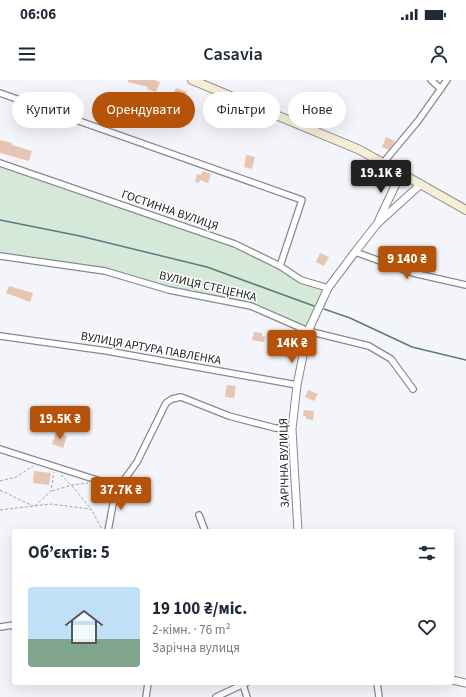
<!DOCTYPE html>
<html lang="uk">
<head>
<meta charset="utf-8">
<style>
	body { margin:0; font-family:"Source Sans 3",sans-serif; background:#f6f6f7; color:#1f2937; height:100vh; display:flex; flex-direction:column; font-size:15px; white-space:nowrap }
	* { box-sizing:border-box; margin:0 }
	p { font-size:13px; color:#747a83 }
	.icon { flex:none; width:22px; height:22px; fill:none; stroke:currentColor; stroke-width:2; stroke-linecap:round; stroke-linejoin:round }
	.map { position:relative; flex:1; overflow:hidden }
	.details { position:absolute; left:12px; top:449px; width:442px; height:156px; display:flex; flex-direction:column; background:#fff; border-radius:4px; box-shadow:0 4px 16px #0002 }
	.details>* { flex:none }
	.hud { position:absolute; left:12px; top:12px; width:442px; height:36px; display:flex; gap:8px }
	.price { position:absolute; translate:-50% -34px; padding:0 9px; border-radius:4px; background:#b45309; color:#fff; font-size:13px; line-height:26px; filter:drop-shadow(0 1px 2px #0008) }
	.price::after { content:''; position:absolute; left:50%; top:24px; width:12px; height:9px; margin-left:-6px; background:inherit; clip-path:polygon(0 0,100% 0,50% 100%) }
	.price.on { background:#222; color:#fff }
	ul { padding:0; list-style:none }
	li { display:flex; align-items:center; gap:12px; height:100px; padding:0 16px }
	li+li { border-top:1px solid #e0e1e3 }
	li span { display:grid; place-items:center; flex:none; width:112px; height:80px; border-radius:4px; color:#555 }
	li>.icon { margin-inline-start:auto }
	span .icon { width:48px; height:48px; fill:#fffc; stroke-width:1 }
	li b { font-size:17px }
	h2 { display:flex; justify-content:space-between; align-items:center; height:48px; padding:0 16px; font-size:17px }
	.chip { padding:0 14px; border-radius:18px; background:#fff; box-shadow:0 4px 16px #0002; font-size:14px; line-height:36px }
	.chip.on { background:#b45309; color:#fff }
	.status { display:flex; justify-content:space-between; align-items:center; height:28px; padding:0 20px; background:#fff; direction:ltr }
	.status svg { height:11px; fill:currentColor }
	header { display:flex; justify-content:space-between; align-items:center; height:52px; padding:0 16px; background:#fff; font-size:18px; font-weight:600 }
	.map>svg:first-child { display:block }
</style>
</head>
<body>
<div class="status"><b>06:06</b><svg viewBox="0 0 49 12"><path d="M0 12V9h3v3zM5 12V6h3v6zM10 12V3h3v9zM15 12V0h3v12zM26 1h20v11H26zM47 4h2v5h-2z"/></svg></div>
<header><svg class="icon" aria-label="menu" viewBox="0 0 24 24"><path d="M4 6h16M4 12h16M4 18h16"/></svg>Casavia<svg class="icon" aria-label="person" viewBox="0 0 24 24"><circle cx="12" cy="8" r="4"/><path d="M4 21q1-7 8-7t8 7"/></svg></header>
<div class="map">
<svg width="466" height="617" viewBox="0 0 466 617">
	<rect width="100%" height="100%" fill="#f4f5fa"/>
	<path fill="#d4e9d8" d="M0,87L235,164L326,213L308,251L251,226L169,210L105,191L0,176Z"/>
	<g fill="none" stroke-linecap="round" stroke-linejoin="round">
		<g stroke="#5d797e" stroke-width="1.5">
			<path d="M0,140L80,156L207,187L314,226"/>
			<path d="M324,229L350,238L412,267L466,280"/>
		</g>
	</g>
	<g fill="#e6c5b3">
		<path d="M128,0H154L160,2L156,12L147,9L148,7L128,2Z"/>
		<path d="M176,8L187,12L184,22L172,17Z"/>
		<path d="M386,57L395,61L389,70L382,67Z"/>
		<path d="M0,60L12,63V65L32,71L29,81L0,73Z"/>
		<path d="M246,75L255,77L252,89L244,87Z"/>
		<path d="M202,91L211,94L208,103L200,100L199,103L195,102L197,94L201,95Z"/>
		<path d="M320,173L329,177L324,186L316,182Z"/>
		<path d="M9,206L33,213L30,222L6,213Z"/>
		<path d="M254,252L262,253V256L265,257L264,262L252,260Z"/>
		<path d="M280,264L294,267L291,278L278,275Z"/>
		<path d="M227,305L236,306L234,318L225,317Z"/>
		<path d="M308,310L318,314L314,321L305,317Z"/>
		<path d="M304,330L314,331L313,340L306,339V336H303Z"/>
		<path d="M56,352L67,356L63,368L52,364Z"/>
		<path d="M34,391L51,393L49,405L33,403Z"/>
	</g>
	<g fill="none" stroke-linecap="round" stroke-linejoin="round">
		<defs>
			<g id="minor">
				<path d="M431,0L441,9"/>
				<path d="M0,13L302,120L280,186"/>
				<path d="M0,83L235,164L280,186L301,200L328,208"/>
				<path d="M383,83L418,41L447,0"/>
				<path d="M355,172L413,193L466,205"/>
				<path d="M0,176L105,191L169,210L251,226L308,251L369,266L391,279L413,309"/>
				<path d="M0,256L107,271L297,305"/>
				<path d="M0,369L119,407L137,382L166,323L172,319L181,317L229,336L275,348L292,349"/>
				<path d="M199,435L205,451"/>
				<path d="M108,451L113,424L119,407"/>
				<path d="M0,547L14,545"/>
				<path d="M377,603L379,617"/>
				<path d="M243,605L247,617"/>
				<path d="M146,617L148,603"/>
				<path d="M216,617L246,603"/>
			</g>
			<g id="tertiary">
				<path d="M379,140L401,93"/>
				<path d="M298,451L292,349L297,305L308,251L328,208L355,172L377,144L421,104"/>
				<path d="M452,600L466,603"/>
			</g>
			<path id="secondary" d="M192,0L360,70L466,130"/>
		</defs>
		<use href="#minor" stroke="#88888d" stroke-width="8"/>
		<use href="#tertiary" stroke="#88888d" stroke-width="9"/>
		<use href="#secondary" stroke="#88888d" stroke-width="10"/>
		<g stroke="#a3a4a8" stroke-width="1" stroke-dasharray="3 2" stroke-linecap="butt">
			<path d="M61,395L73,407L90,428"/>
			<path d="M0,401L16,397L33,386"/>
			<path d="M0,410L33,426"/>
			<path d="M52,411L72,405L88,403"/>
			<path d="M35,426L51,411L54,392"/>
			<path d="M0,430L50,424L91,429L102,449"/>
		</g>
		<use href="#minor" stroke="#fff" stroke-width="5.5"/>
		<use href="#tertiary" stroke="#fff" stroke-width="7"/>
		<use href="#secondary" stroke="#f6efd6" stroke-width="8"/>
	</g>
	<g text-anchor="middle" stroke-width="3" stroke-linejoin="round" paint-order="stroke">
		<g font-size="12" fill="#202022" stroke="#fff">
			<text transform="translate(170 130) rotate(19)" y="4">ГОСТИННА ВУЛИЦЯ</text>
			<text transform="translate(208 206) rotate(13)" y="4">ВУЛИЦЯ СТЕЦЕНКА</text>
			<text transform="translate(151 268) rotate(10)" y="4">ВУЛИЦЯ АРТУРА ПАВЛЕНКА</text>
			<text transform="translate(284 383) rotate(-91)" y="4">ЗАРІЧНА ВУЛИЦЯ</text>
		</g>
	</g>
</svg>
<b class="price on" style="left:381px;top:114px">19.1K ₴</b>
<b class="price" style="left:407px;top:200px">9 140 ₴</b>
<b class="price" style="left:292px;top:284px">14K ₴</b>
<b class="price" style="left:60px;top:360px">19.5K ₴</b>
<b class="price" style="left:121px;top:431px">37.7K ₴</b>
<div class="hud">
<a class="chip">Купити</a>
<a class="chip on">Орендувати</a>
<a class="chip">Фільтри</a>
<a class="chip">Нове</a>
</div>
<section class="details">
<h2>Об’єктів: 5<svg class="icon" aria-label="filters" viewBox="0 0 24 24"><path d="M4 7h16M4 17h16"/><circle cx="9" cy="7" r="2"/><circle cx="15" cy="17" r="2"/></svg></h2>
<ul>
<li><span style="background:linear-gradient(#bfe0f5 65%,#7fa58c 0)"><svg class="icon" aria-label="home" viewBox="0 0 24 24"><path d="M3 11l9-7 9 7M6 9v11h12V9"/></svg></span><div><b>19 100 ₴/міс.</b><p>2-кімн. · 76 m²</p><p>Зарічна вулиця</p></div><svg class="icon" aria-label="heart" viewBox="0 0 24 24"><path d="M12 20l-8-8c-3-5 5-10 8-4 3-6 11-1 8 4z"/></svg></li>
</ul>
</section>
</div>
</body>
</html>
